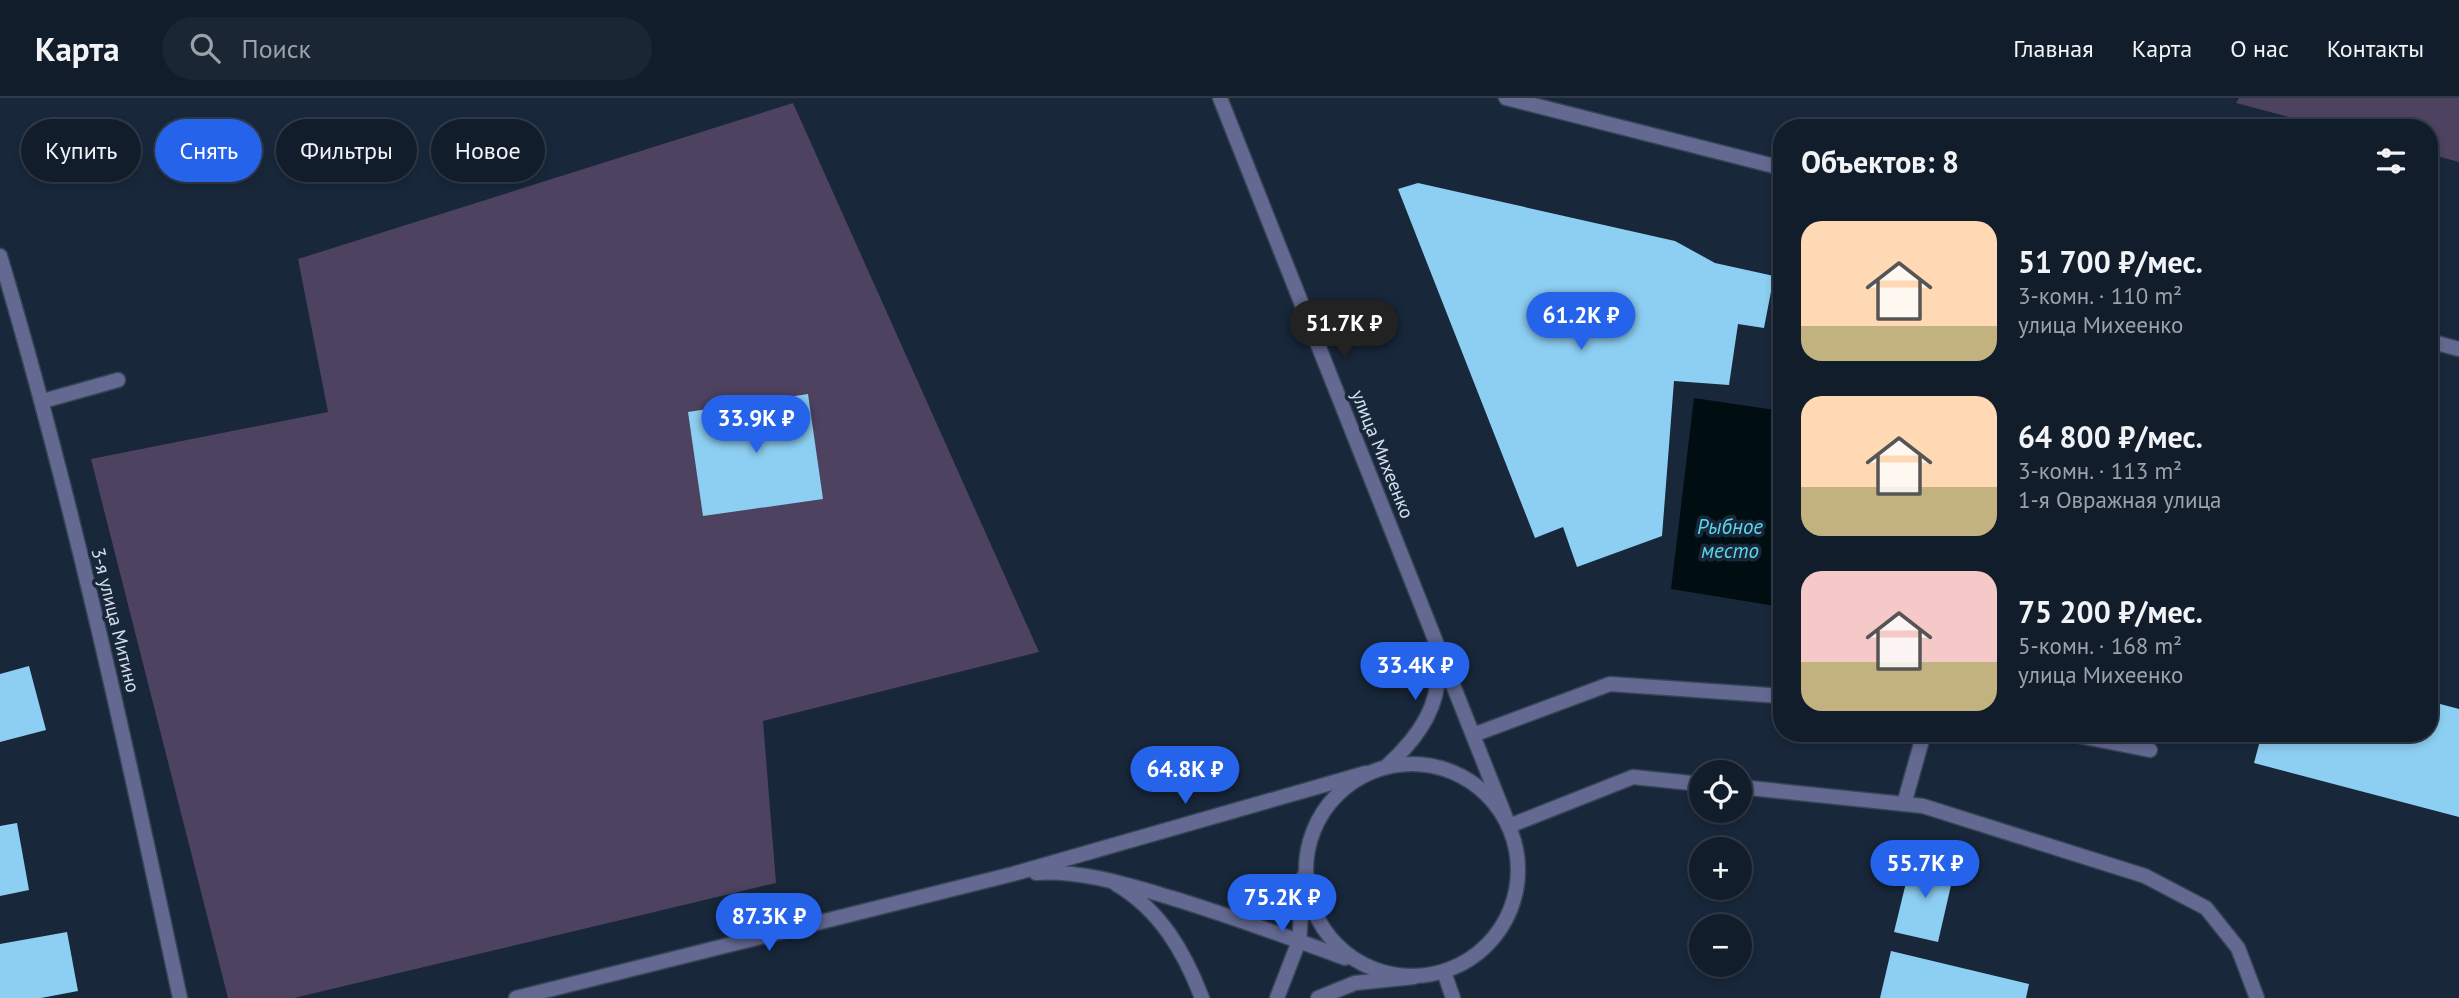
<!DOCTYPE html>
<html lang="ru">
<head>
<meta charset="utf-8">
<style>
	body { margin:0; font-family:"PT Sans",sans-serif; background:#1b2634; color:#f1f3f6; height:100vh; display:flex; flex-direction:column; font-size:26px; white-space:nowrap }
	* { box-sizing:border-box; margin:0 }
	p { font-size:23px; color:#9ca2a9 }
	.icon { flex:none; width:38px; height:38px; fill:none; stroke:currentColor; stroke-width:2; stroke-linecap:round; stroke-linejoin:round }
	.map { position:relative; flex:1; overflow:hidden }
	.side { position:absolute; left:1773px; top:21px; width:665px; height:623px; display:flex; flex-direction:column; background:#121d2c; border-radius:28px; box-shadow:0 4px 10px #0003,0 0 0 2px #313b48 }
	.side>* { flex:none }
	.banner { position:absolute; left:21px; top:21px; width:665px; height:63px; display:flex; gap:14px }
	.tools { position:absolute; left:1689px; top:662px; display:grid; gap:14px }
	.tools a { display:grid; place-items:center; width:63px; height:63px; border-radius:50%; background:#121d2c; box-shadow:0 4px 10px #0003,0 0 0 2px #313b48; font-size:35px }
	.price { position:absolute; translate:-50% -60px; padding:0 16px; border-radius:24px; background:#2563eb; color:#fff; font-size:23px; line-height:46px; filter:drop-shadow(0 2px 4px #0008) }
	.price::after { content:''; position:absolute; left:50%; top:42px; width:21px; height:16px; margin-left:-10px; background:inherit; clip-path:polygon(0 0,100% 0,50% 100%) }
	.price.active { background:#222; color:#fff }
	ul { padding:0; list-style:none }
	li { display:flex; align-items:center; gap:21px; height:175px; padding:0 28px }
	li span { display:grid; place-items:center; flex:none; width:196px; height:140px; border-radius:21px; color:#555 }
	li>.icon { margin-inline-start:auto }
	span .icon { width:84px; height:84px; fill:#fffc; stroke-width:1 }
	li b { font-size:30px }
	h2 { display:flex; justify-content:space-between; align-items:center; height:84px; padding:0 28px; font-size:30px }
	.chip { padding:0 24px; border-radius:32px; background:#121d2c; box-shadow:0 4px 10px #0003,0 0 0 2px #313b48; font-size:24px; line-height:63px }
	.chip.active { background:#2563eb; color:#fff }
	header { display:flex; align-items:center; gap:42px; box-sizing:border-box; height:98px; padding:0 35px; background:#121d2c; border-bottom:2px solid #313b48 }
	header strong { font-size:33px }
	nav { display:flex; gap:38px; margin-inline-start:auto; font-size:24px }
	.search { width:490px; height:63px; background:#1b2634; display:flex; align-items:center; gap:18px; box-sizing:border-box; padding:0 24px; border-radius:38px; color:#9ca2a9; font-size:26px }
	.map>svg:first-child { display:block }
</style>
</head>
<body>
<header>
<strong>Карта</strong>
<div class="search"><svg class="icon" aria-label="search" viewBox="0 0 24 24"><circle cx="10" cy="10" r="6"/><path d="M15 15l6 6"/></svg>Поиск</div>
<nav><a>Главная</a><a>Карта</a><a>О нас</a><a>Контакты</a></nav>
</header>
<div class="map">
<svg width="2459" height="900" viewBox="0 0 2459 900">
	<rect width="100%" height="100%" fill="#18273a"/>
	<g fill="#4d4260">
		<path d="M2239,0H2459V64L2429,56V30H2331L2236,5Z"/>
		<path d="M793,5L1039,554L763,623L776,785L294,900H228L91,361L328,314L298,161Z"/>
	</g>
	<path fill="#000e12" d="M1694,300L1781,313V509L1671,491Z"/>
	<g fill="#8dcff2">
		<path d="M1418,85L1675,143L1715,165L1774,178L1764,230L1738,226L1729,287L1674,283L1662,438L1577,469L1563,429L1535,440L1398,91Z"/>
		<path d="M808,296L823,401L703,418L688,314Z"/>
		<path d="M29,568L46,632L0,644V576Z"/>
		<path d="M2429,603L2459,611V719L2254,665L2262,635H2429Z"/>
		<path d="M17,725L29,792L0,798V728Z"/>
		<path d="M1912,760L1955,770L1938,844L1894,834Z"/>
		<path d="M67,834L78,893L41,900H0V846Z"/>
		<path d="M1891,853L2029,886L2026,900H1880Z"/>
	</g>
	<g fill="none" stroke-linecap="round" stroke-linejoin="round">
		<defs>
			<g id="service">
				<path d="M43,303L118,282"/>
				<path d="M2064,635L2150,652"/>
				<path d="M1473,637L1610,586L1782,598"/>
				<path d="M1740,689L1904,706L1924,635"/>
				<path d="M1904,706L1923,708L2145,778L2206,810L2238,850L2257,900"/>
				<path d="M1509,728L1633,679L1701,686"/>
				<path d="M1444,874L1453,900"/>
			</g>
			<g id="minor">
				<path d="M1506,0L1782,70"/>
				<path d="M0,158C73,402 127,651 180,900"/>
				<path d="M2429,243L2459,251"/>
				<path d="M1116,786C1160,812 1184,853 1202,900"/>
				<path d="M1277,900L1299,843L1304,778"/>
				<path d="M1318,900L1355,885L1414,879"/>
			</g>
			<g id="tertiary">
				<path d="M1220,0L1509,728"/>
				<circle cx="1412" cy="772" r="106"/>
				<path d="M1387,668C1419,639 1444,604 1437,559"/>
				<path d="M1036,775C1082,772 1128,787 1172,800C1231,818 1288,839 1345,860"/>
				<path d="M516,900L1013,776L1366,675"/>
			</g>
		</defs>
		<use href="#service" stroke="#364557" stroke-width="17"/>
		<use href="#minor" stroke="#364557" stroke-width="17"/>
		<use href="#tertiary" stroke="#364557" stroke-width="17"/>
		<use href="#service" stroke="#646992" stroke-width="14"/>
		<use href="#minor" stroke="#646992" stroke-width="14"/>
		<use href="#tertiary" stroke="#646992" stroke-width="14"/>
	</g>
	<g text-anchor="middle" stroke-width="7" stroke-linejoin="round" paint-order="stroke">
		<g font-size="19" fill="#d6e0ed" stroke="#18273a">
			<text transform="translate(1383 356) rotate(68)" y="7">улица Михеенко</text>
			<text transform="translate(116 522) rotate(76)" y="7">3-я улица Митино</text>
		</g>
		<g font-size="21" font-style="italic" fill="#5ad7eb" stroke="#18273a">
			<text x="1730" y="436">Рыбное<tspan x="1730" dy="24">место</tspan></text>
		</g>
	</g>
</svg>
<div class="tools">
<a><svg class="icon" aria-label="locate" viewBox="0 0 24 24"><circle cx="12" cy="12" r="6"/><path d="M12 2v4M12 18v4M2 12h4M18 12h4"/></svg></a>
<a>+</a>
<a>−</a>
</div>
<b class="price" style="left:1581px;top:254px">61.2K ₽</b>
<b class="price active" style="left:1344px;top:262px">51.7K ₽</b>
<b class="price" style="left:756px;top:357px">33.9K ₽</b>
<b class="price" style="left:1415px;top:604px">33.4K ₽</b>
<b class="price" style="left:1185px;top:708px">64.8K ₽</b>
<b class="price" style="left:1925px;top:802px">55.7K ₽</b>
<b class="price" style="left:1282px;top:836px">75.2K ₽</b>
<b class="price" style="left:769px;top:855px">87.3K ₽</b>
<div class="banner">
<a class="chip">Купить</a>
<a class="chip active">Снять</a>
<a class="chip">Фильтры</a>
<a class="chip">Новое</a>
</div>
<section class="side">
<h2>Объектов: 8<svg class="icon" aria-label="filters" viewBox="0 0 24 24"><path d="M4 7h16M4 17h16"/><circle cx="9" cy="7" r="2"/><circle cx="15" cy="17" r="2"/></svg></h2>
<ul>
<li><span style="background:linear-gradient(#ffd9b3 75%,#c2b280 0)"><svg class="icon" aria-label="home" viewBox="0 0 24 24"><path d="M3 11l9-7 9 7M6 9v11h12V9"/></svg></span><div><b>51 700 ₽/мес.</b><p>3-комн. · 110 m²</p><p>улица Михеенко</p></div></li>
<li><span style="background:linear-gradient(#ffd9b3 65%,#c2b280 0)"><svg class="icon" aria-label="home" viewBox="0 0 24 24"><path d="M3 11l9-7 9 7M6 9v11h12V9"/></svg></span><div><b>64 800 ₽/мес.</b><p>3-комн. · 113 m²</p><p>1-я Овражная улица</p></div></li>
<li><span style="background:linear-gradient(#f6c9c9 65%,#c2b280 0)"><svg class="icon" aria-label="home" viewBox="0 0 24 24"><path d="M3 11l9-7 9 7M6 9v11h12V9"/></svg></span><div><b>75 200 ₽/мес.</b><p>5-комн. · 168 m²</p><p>улица Михеенко</p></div></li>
</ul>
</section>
</div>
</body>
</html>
